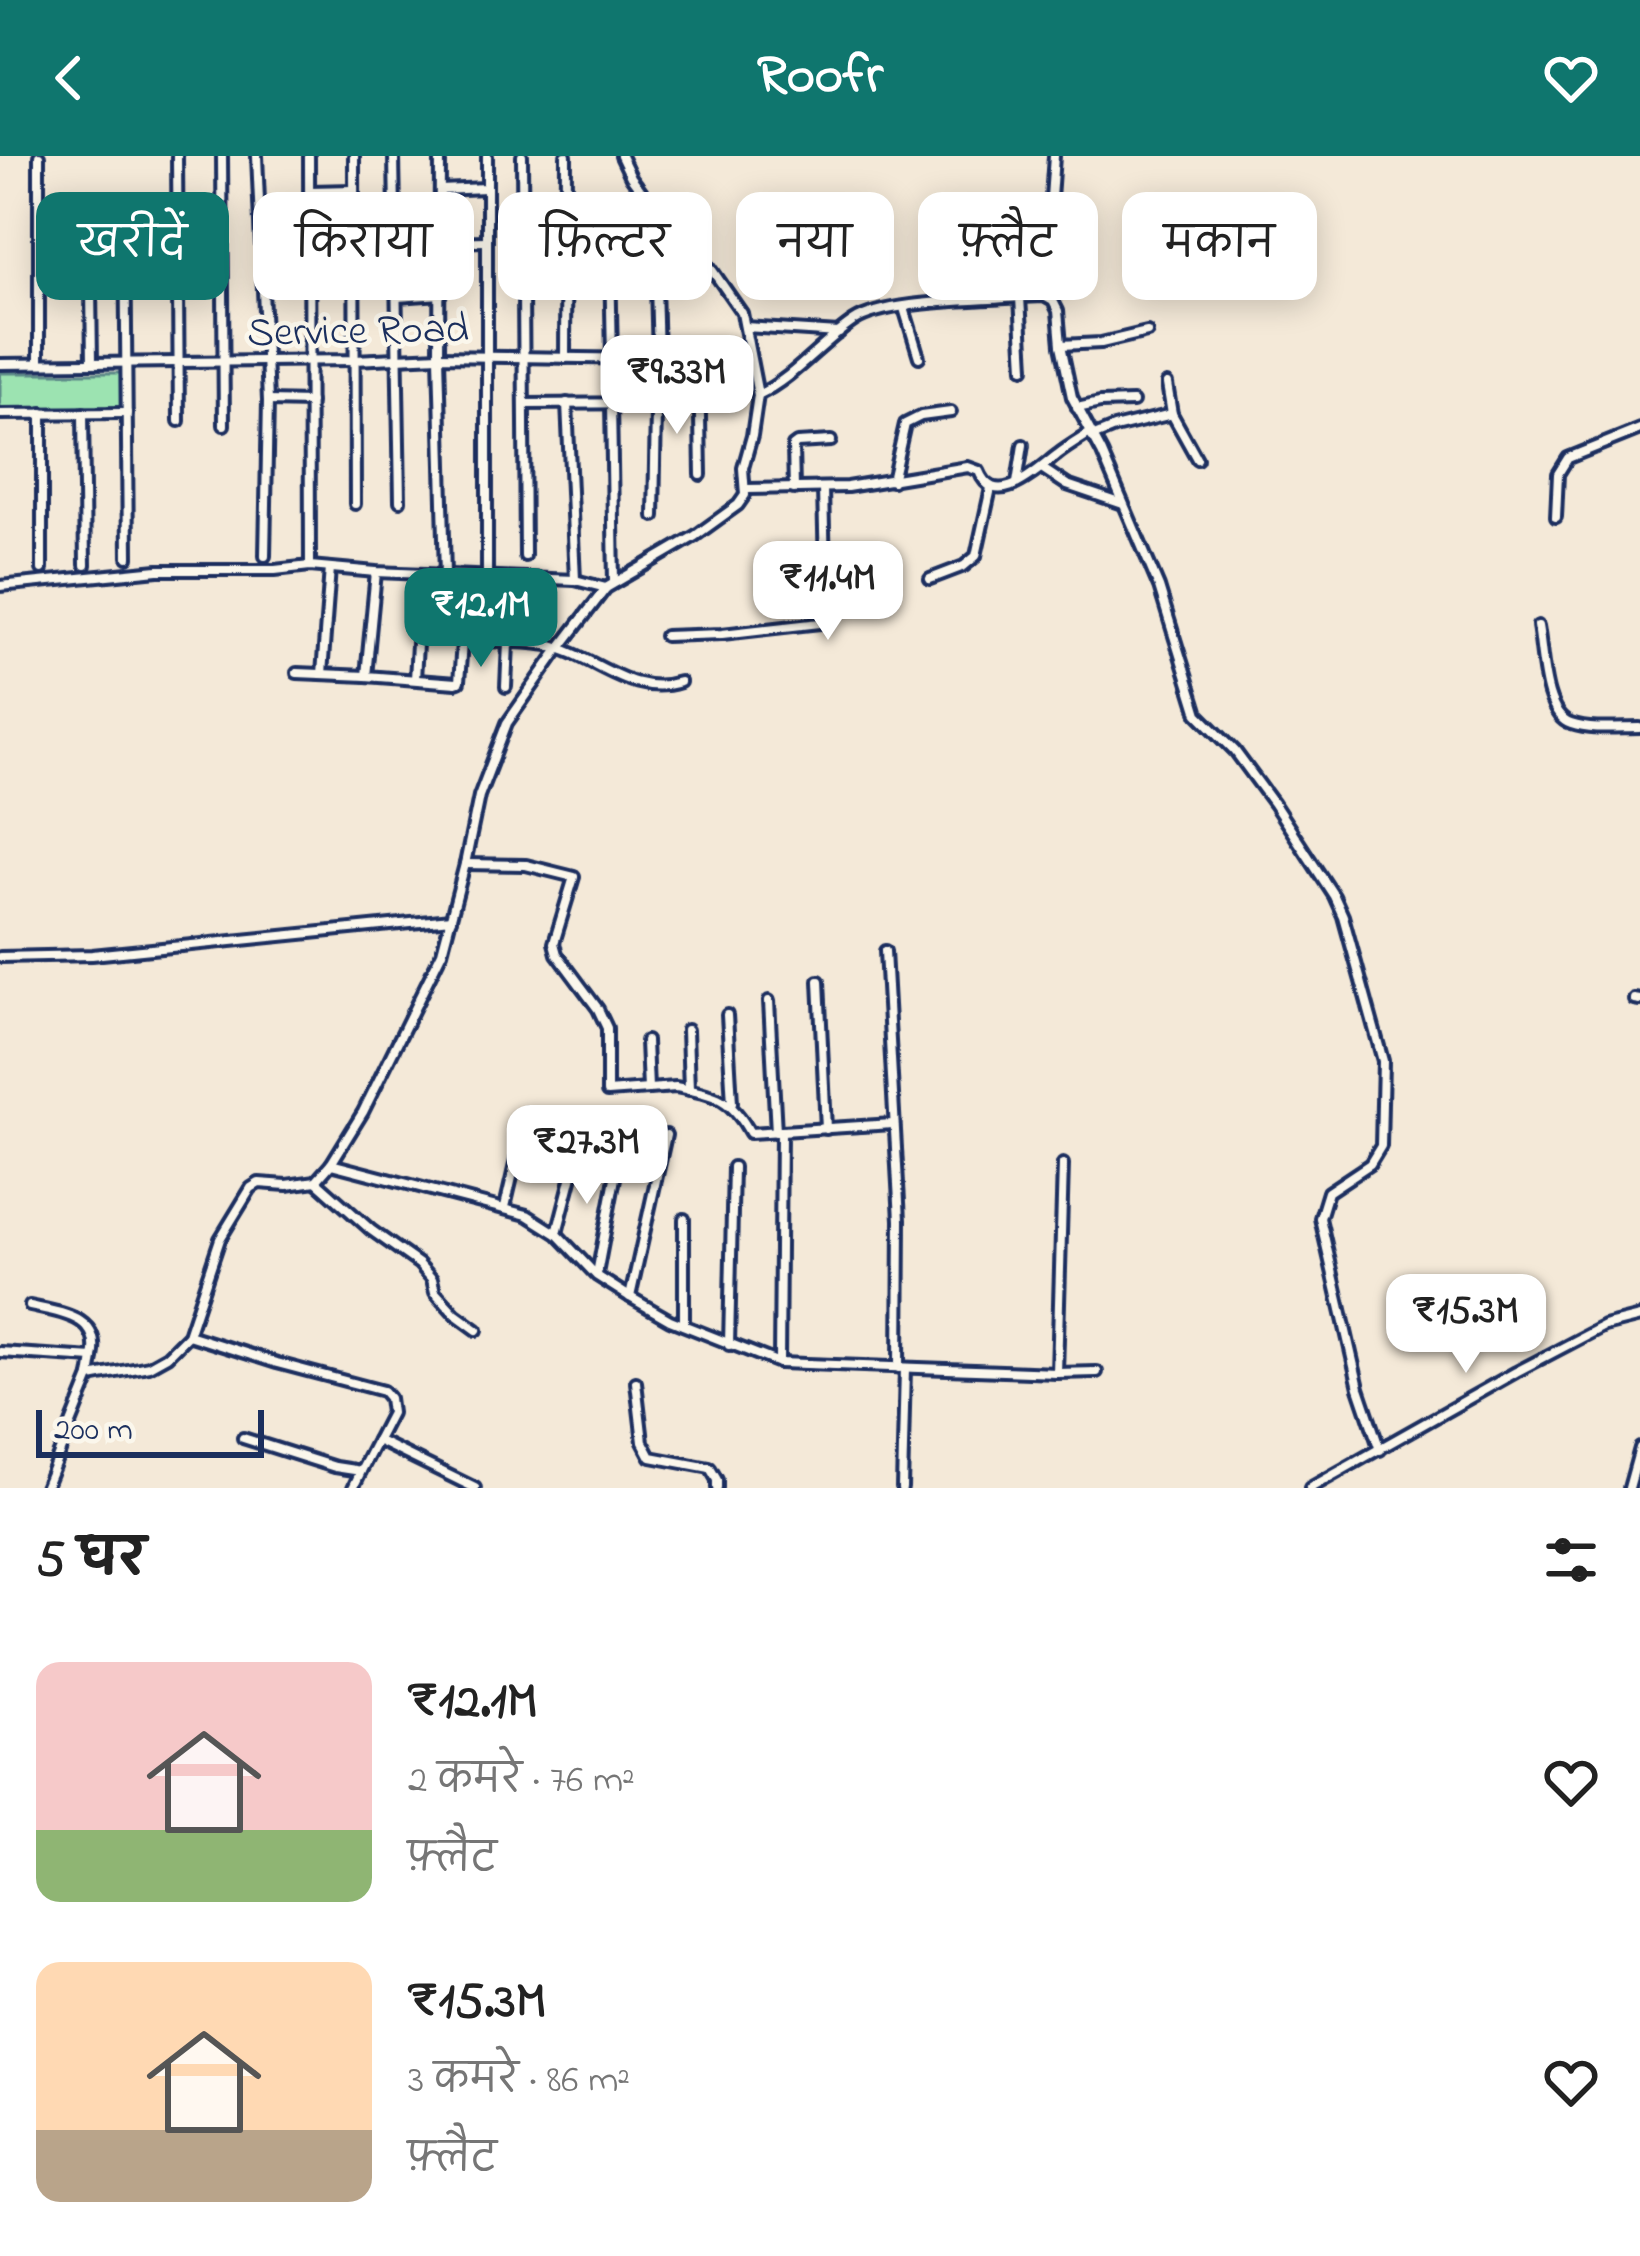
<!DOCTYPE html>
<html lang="hi">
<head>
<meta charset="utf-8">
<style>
	body { margin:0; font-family:"Indie Flower","Playpen Sans Deva",sans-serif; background:#f6f6f6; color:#222; height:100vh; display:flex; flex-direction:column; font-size:45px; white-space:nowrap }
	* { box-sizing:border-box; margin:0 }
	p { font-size:39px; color:#767676 }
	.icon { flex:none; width:66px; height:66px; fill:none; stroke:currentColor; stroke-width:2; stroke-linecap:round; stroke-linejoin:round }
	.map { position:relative; height:1332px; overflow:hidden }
	.panel { display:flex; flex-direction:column; background:#fff; flex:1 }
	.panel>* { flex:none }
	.guide { position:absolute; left:36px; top:36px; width:1569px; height:108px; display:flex; gap:24px }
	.scale { position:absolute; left:36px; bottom:30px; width:228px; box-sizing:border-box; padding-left:12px; border:6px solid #1b2f5e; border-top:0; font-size:33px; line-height:42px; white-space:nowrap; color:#1b2f5e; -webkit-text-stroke:9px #fbf7ec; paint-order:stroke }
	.price { position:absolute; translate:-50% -102px; padding:0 27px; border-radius:24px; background:#fff; color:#222; font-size:39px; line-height:78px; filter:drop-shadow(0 3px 6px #0008) }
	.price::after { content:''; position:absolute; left:50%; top:72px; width:36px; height:27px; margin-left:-18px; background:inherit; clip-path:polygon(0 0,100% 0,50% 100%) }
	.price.current { background:#0f766e; color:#fff }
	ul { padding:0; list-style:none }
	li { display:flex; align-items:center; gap:36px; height:300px; padding:0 36px }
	li span { display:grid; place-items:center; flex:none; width:336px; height:240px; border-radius:24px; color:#555 }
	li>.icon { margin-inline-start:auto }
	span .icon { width:144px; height:144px; fill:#fffc; stroke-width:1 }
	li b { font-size:51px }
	h2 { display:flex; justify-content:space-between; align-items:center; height:144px; padding:0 36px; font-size:51px }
	.tag { padding:0 42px; border-radius:24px; background:#fff; box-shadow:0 6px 30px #0003; font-size:42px; line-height:108px }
	.tag.current { background:#0f766e; color:#fff }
	header { display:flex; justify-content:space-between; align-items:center; height:156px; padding:0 36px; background:#0f766e; color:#fff; font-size:54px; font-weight:700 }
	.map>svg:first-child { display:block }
</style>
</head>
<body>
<header><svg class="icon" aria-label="back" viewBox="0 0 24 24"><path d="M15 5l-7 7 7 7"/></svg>Roofr<svg class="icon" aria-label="heart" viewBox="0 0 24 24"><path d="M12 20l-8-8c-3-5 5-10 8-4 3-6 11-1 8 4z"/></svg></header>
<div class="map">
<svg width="1640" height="1332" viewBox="0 0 1640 1332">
	<rect width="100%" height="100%" fill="#f4e9d8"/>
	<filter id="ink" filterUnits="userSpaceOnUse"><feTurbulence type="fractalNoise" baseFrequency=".00833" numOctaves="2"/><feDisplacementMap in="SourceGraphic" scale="24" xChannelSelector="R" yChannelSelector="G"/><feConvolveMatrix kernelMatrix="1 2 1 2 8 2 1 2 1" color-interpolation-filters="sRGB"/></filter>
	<g filter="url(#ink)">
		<rect fill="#9ce3b1" stroke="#5c8988" stroke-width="3" x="0" y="217" width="124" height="35"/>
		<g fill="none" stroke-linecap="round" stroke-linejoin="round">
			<defs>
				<g id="minor">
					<path d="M39,0V207"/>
					<path d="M177,0L179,265"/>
					<path d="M222,0L224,269"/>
					<path d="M257,0L268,245L265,400"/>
					<path d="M309,0L310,410"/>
					<path d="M354,0L355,348"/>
					<path d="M394,0L400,345"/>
					<path d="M440,0L439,200L445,419"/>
					<path d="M487,0V421"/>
					<path d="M522,0L525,400"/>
					<path d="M440,34L486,32"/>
					<path d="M310,35L354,34"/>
					<path d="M609,52L612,202"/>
					<path d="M125,57L128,401"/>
					<path d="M90,58L92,206"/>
					<path d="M39,59L125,57L179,52"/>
					<path d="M441,86L486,85"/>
					<path d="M311,90L354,89"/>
					<path d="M655,91L658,202"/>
					<path d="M1044,140L1054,0"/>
					<path d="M397,141L441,138"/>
					<path d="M1020,141L1024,212"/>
					<path d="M904,152L919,201"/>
					<path d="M745,171L839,177"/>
					<path d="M1061,189L1101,187L1147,176"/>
					<path d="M565,202L566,0"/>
					<path d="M699,203L701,319"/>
					<path d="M0,208L354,204L439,200L716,204"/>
					<path d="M1167,228L1172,258L1197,303"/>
					<path d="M758,239C795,221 820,188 854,165C886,144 979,145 1020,141L1044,140L1053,145L1058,155L1061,189L1072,241L1102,297L1159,431L1198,558L1235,595L1274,648L1334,740L1343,760L1383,905L1381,990L1370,1008L1328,1036L1320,1062L1359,1232L1380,1294"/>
					<path d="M268,245L310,246"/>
					<path d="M567,247L575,424"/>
					<path d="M611,247L614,426"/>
					<path d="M524,248L656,247"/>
					<path d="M1077,252L1100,247L1133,246"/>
					<path d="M83,257L85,409"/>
					<path d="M0,258L127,257"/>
					<path d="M1092,281L1114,272L1172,258"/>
					<path d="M1043,313L1067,329L1123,348"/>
					<path d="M892,325L905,268L921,260L951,256"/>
					<path d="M1017,327L1023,289"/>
					<path d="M747,333L847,331L968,311L979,315C995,356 1037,314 1057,299C1067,291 1079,284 1090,277"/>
					<path d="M794,333L793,290L797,287L831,285"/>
					<path d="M654,360L657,202"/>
					<path d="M1556,361L1558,318L1568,302L1640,273"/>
					<path d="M42,413V257"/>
					<path d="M376,416L366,520L456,527L459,526L467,421"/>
					<path d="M930,423L964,410L976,400L991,332"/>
					<path d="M0,430L158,414H275L310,410L376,416L575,424L606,432"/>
					<path d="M1538,470C1543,496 1543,559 1571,568C1592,575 1618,572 1640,572"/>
					<path d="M665,480L722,478L820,467L826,454L823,333"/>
					<path d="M461,485C489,486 520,484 547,489C595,499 629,542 680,526"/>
					<path d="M297,517L366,520"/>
					<path d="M322,518L330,412"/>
					<path d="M415,523L421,418"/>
					<path d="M506,531L508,487"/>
					<path d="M465,708L526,709L574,721L554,787L557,798L598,853L607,872V936L676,931C715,939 731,941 750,977L893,968"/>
					<path d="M885,795L900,1064L899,1212"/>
					<path d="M0,801L92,799L451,763"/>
					<path d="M819,825L826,973"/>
					<path d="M1634,843L1640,844"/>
					<path d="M769,845L776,976"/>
					<path d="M727,859L732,947"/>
					<path d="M687,874L689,934"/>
					<path d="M646,885L648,933"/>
					<path d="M581,985L625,990L666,979L630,1141"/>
					<path d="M331,1008L527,1059L557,1078L597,1120L630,1141L670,1164L779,1207L1057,1217L1097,1216"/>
					<path d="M316,1025L371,1074L419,1108L432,1123L435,1136L455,1158L477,1174"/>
					<path d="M505,1051L527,957L579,968L581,985L557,1077"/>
					<path d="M684,1063V1169"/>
					<path d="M597,1118L621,990"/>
					<path d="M188,1179L277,1207L383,1235L389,1242L391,1257L361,1315L335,1311L243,1282"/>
					<path d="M729,1189L733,1011"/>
					<path d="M0,1196L93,1202C102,1161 62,1157 30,1150"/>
					<path d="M779,1207L781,975"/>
					<path d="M1057,1217L1063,1008"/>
					<path d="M90,1221L149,1210L167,1200L188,1179L220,1083L251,1032L259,1027L287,1029L316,1025L331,1008L363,956L442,796L465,708L479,640L507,567L559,493L606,432L695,380L738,349L745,339L743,312L752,280L758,239L742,157L710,111L678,81L653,51L631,21L621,0"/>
					<path d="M636,1226L643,1286L651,1301L710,1312L717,1324V1332"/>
					<path d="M377,1284L475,1332"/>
					<path d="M45,1332L90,1221L93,1202"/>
					<path d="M353,1332L361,1315"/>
					<path d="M902,1332L905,1212"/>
					<path d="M1310,1332L1516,1216L1604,1170L1640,1161"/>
					<path d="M1629,1332L1640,1292"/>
				</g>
			</defs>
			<use href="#minor" stroke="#1b2f5e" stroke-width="16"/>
			<use href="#minor" stroke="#fbf7ec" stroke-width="8"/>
		</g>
	</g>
	<g text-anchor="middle" stroke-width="9" stroke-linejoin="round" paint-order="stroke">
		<g font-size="42" fill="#1b2f5e" stroke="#fbf7ec">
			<text transform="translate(358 172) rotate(-1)" y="15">Service Road</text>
		</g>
	</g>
</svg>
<div class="scale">200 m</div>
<b class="price" style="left:677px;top:281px">₹9.33M</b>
<b class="price" style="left:828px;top:487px">₹11.4M</b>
<b class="price current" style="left:481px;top:514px">₹12.1M</b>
<b class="price" style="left:587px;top:1051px">₹27.3M</b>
<b class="price" style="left:1466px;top:1220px">₹15.3M</b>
<div class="guide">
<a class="tag current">खरीदें</a>
<a class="tag">किराया</a>
<a class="tag">फ़िल्टर</a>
<a class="tag">नया</a>
<a class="tag">फ़्लैट</a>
<a class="tag">मकान</a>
</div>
</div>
<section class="panel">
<h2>5 घर<svg class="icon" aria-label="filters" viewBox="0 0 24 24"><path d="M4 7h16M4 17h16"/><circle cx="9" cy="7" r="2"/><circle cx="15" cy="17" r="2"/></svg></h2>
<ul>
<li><span style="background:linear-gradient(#f6c9c9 70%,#8fb573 0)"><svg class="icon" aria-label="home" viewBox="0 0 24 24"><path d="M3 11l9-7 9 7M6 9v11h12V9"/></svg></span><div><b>₹12.1M</b><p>2 कमरे · 76 m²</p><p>फ़्लैट</p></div><svg class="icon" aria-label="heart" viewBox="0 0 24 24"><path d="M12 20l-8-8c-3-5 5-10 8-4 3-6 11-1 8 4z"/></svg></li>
<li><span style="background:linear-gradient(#ffd9b3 70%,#b9a48a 0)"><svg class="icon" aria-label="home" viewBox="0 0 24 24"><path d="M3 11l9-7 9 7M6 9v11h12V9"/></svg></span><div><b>₹15.3M</b><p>3 कमरे · 86 m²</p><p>फ़्लैट</p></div><svg class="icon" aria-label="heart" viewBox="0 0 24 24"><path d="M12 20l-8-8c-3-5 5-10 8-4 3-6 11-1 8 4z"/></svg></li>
</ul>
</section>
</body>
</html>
